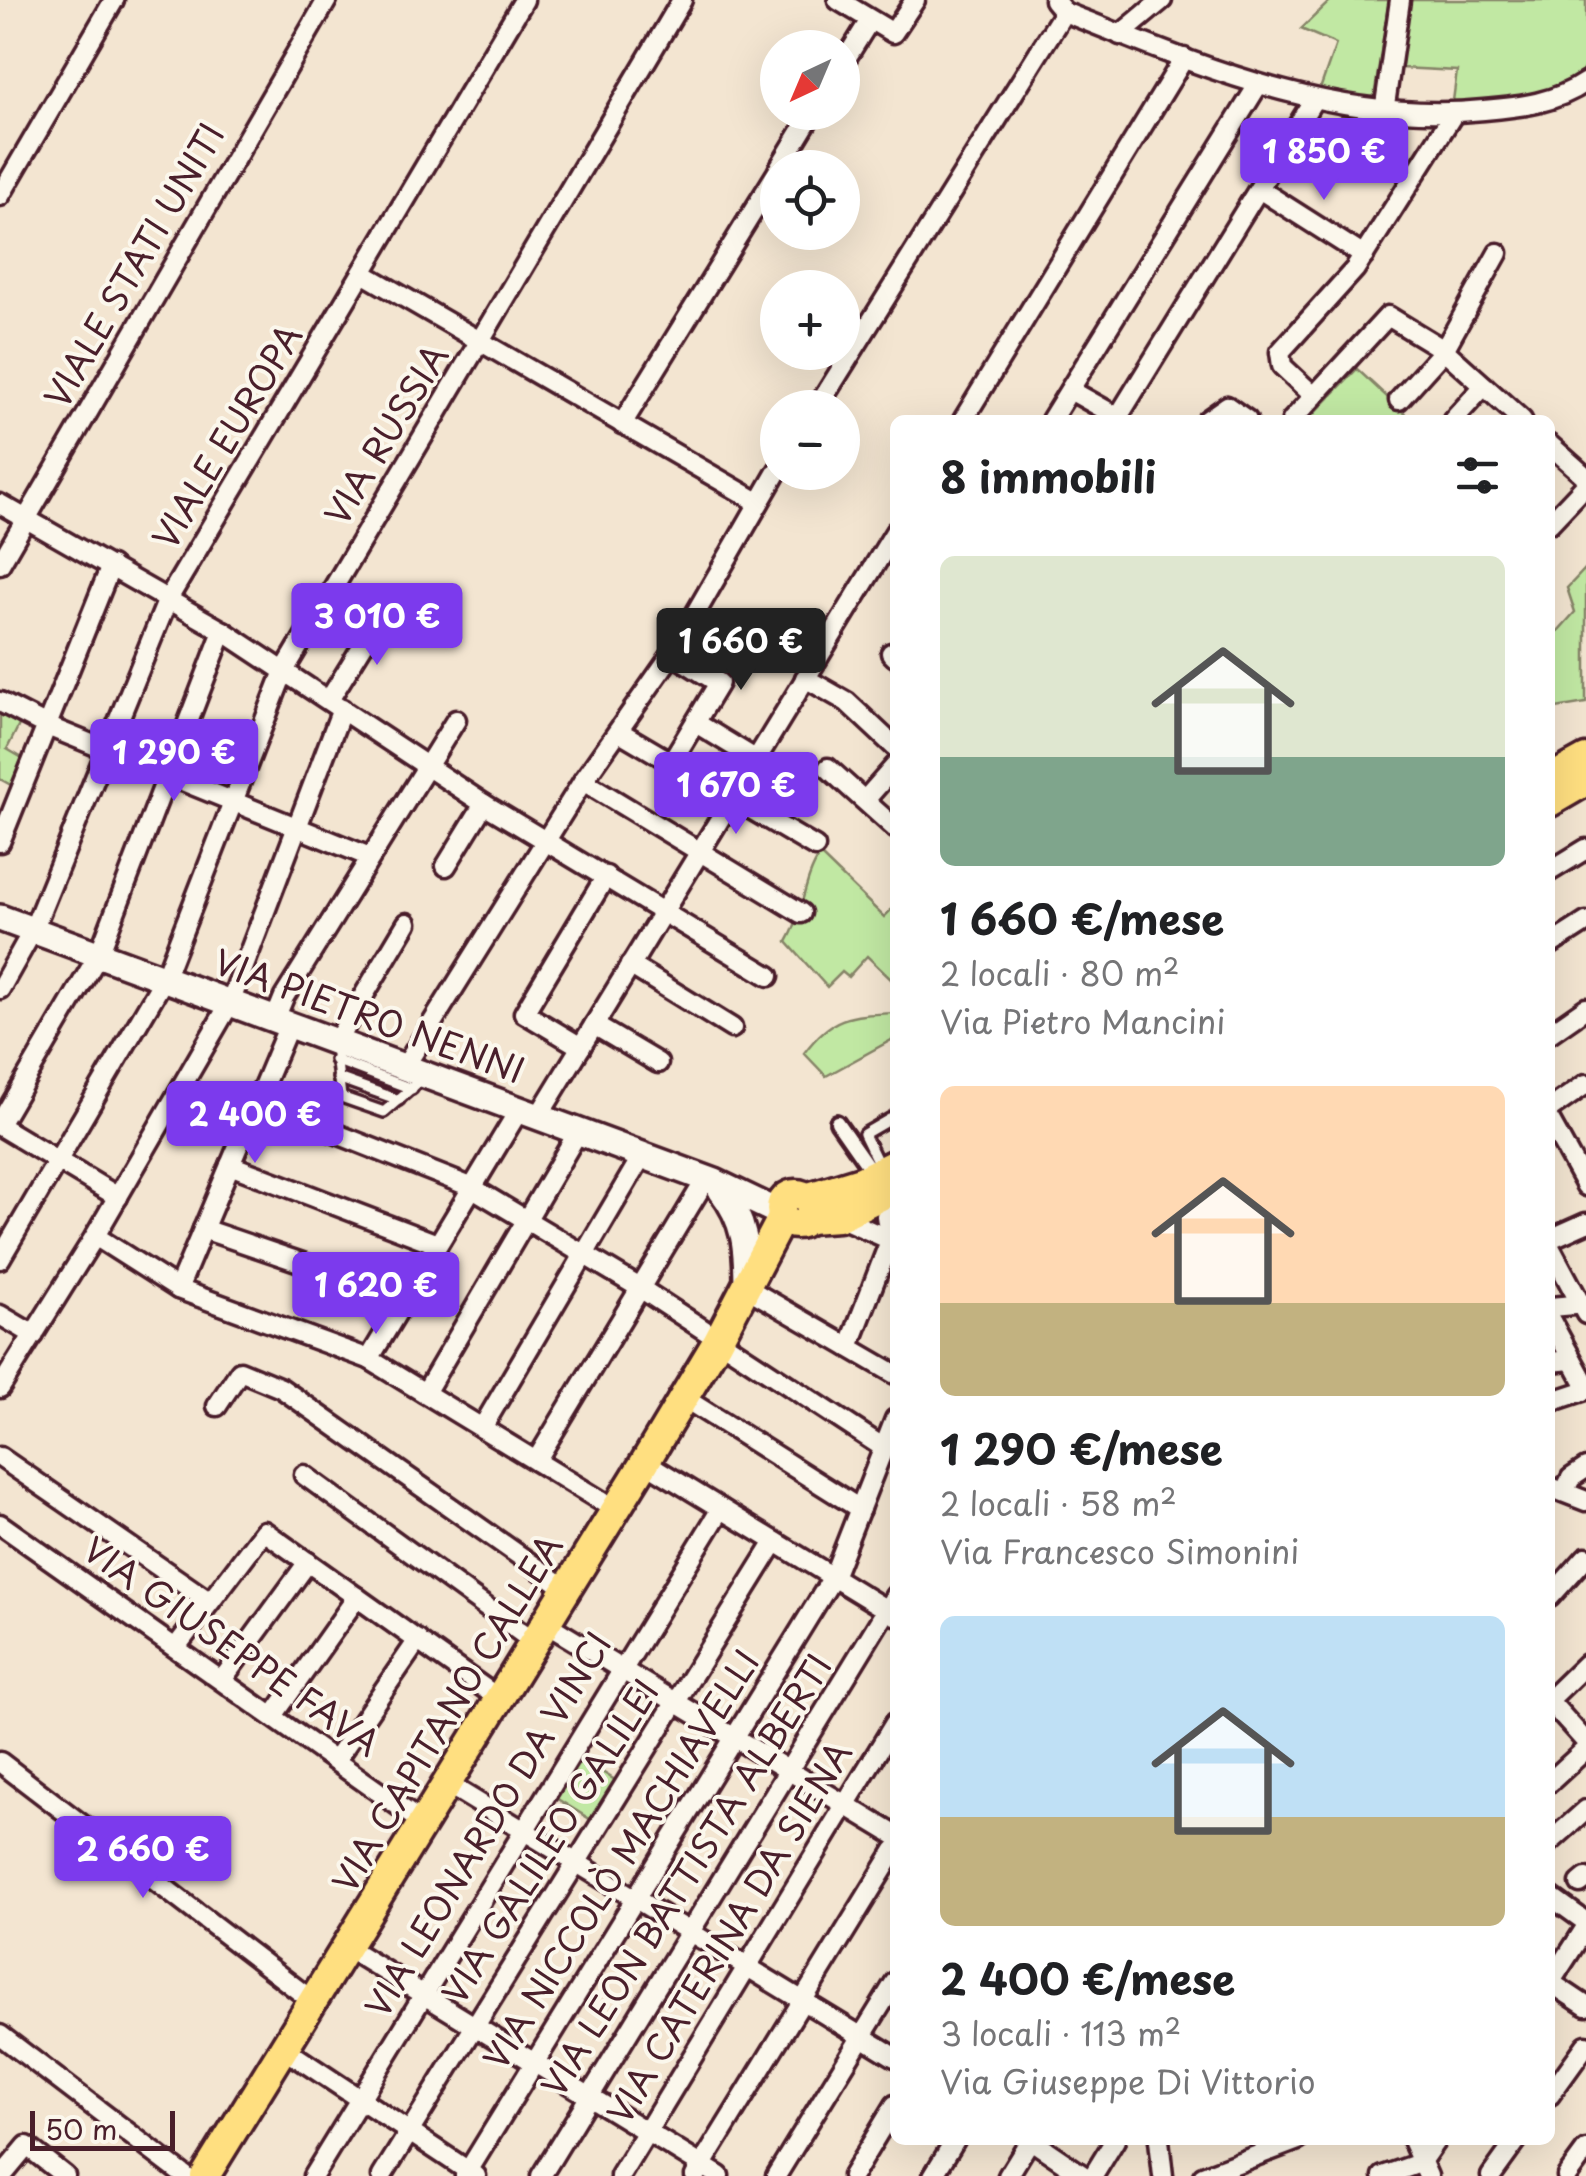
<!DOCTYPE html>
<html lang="it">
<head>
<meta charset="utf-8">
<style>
	body { margin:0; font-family:"Playpen Sans",sans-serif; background:#f6f6f6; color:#202124; height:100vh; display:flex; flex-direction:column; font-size:38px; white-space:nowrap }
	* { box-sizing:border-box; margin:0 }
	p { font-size:32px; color:#757577 }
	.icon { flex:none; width:55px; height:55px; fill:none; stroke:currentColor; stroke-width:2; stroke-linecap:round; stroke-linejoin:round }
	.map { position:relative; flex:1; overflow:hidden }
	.sheet { position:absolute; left:890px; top:415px; width:665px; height:1730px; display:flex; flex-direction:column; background:#fff; border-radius:15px; box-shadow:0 10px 40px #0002 }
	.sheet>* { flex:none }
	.needle { width:65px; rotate:224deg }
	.tools { position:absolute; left:760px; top:30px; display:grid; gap:20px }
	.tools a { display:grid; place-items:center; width:100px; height:100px; border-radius:50%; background:#fff; box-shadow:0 10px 40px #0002; font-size:50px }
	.scale { position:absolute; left:30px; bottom:25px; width:145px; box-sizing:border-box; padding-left:10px; border:5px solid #4a1f2b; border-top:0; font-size:28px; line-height:35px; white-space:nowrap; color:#4a1f2b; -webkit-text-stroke:8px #fbf7ec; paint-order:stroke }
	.price { position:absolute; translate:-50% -85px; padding:0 22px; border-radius:10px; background:#7c3aed; color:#fff; font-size:32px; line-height:65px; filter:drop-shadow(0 2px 5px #0008) }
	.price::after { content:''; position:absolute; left:50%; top:60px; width:30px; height:22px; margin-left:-15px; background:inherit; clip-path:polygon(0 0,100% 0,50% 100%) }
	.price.current { background:#222; color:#fff }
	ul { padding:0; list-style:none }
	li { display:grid; align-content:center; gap:20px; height:530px; padding:0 50px }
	li span { display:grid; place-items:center; height:310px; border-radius:15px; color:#555 }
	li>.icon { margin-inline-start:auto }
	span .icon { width:180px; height:180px; fill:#fffc; stroke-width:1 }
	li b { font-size:42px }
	h2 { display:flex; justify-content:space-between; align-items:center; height:120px; padding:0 50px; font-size:42px }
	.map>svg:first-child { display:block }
</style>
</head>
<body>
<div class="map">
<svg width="1586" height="2176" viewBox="0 0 1586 2176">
	<rect width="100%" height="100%" fill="#f3e5d1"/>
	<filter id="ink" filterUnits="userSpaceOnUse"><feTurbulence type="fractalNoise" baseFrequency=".01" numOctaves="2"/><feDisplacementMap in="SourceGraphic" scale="20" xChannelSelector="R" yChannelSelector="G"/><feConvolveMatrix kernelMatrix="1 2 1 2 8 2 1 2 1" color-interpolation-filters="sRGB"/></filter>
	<g filter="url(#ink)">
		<g fill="#c1e8a3" stroke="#868467" stroke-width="2.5">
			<path d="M1331,0H1389L1373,104L1319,92L1336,44L1301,29Z"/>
			<path d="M1410,0H1586C1586,19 1586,44 1586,62C1576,106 1488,99 1453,101L1457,71L1401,68Z"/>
			<path d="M1357,369L1412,420H1308Z"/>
			<path d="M1586,568V703L1550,709V640L1575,612L1567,588Z"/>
			<path d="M0,707L22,719L7,749L24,759L11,785L0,779Z"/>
			<path d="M820,855L884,917L895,906V983L867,956L848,977L842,972L827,987L787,942C804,913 802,882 820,855Z"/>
			<path d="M895,1013V1038L826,1076L804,1053C832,1015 850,1015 895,1013Z"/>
			<path d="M575,1755L618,1782L593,1821L551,1795Z"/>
		</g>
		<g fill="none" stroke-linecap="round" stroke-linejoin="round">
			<defs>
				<g id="service">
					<path d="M335,1046L341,1097L384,1112L423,1078"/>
					<path d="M335,1060L412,1089"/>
					<path d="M338,1078L399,1100"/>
					<path d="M880,1167L864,1134L895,1116"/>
				</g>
				<path id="pedestrian" d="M837,1122L874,1175"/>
				<g id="minor">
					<path d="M838,0L893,33L915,0"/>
					<path d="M1054,0L1064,12C1200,66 1336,125 1484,110C1521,107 1555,103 1586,82"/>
					<path d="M1120,35L1162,0"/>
					<path d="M842,65L870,20"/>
					<path d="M1384,112L1400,0"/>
					<path d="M779,168L813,112"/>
					<path d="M1259,189L1364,256"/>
					<path d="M0,196L114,0"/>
					<path d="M364,274L758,502"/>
					<path d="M1070,390L1118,417L1314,99"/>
					<path d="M1314,396L1282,366L1280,352L1355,269L1454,113"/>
					<path d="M1399,400L1444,350L1498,253"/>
					<path d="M817,408L1064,12"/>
					<path d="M963,420L1184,58"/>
					<path d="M1051,420L1258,85"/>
					<path d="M1207,420L1227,406L1247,420"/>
					<path d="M1292,420L1388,316L1444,350L1522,420"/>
					<path d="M1453,420L1484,386"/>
					<path d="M622,424L778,171"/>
					<path d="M1550,445L1586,477"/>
					<path d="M0,504L223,631L484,804L769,976"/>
					<path d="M1550,523L1586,485"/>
					<path d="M0,564L327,0"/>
					<path d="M891,653L895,657"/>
					<path d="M672,654L719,683L672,761"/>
					<path d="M805,678L847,702L895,747"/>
					<path d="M329,700L384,611"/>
					<path d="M0,702L47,726L370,857"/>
					<path d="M696,723L755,759"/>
					<path d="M620,732L815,847"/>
					<path d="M828,768L895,828"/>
					<path d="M583,781L801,913"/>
					<path d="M865,800L895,766"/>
					<path d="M0,842L111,566"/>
					<path d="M446,866L484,804"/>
					<path d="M1550,871L1586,849"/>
					<path d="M1550,945L1586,922"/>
					<path d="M630,965L732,1028"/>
					<path d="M0,989L33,930L168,599L524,0"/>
					<path d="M275,1019L284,997L456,720"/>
					<path d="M594,1025L658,1063"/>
					<path d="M1550,1033L1586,1008"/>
					<path d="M336,1042L407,923"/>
					<path d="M581,1047L524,1013L606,876"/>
					<path d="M404,1068L583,781L672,654L778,470"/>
					<path d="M177,1097L247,1125"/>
					<path d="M256,1102L471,1187L640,1288L884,1448"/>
					<path d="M1550,1109L1586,1084"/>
					<path d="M538,1117L895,532"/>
					<path d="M1550,1121L1586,1186"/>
					<path d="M0,1123L99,954L223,631"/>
					<path d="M0,1126L118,1197"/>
					<path d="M230,1165L437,1244"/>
					<path d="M832,1214L895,1242"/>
					<path d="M203,1229L405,1298"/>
					<path d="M95,1236L178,1289L369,1359L616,1510"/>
					<path d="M1550,1239L1586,1223"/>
					<path d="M1550,1247L1586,1314"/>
					<path d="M0,1259L164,979L284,671L682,0"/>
					<path d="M747,1288L895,1374"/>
					<path d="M178,1289L289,1025"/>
					<path d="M1550,1307L1586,1304"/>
					<path d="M0,1315L34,1335"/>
					<path d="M1550,1319L1586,1385"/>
					<path d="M849,1347L890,1241L886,1216L892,1190"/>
					<path d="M369,1359L519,1110"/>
					<path d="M1550,1362L1572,1360"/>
					<path d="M0,1388L95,1236L230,1003L342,709"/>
					<path d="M425,1393L578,1132"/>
					<path d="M684,1398L860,1509"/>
					<path d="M1550,1402L1586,1390"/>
					<path d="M217,1406L240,1371L281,1388L567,1589"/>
					<path d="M482,1428L642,1156"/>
					<path d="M0,1457L210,1602"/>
					<path d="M536,1461L706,1179"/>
					<path d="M645,1462L895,1615"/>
					<path d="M304,1475L534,1642"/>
					<path d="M1550,1487L1586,1501"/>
					<path d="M1564,1492L1571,1478L1586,1468"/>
					<path d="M0,1524L424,1824"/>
					<path d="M1550,1597L1586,1557"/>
					<path d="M545,1623L895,1835"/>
					<path d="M176,1647L264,1531L501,1700"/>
					<path d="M222,1680L308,1562"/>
					<path d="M1550,1699L1586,1664"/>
					<path d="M1550,1702L1586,1742"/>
					<path d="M273,1716L357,1597"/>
					<path d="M335,1761L418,1640"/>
					<path d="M0,1762L315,2003"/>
					<path d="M1550,1782L1586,1749"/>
					<path d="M449,1785L895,2057"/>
					<path d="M1550,1842L1586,1810"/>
					<path d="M1580,1883L1586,1878"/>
					<path d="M1550,1896L1586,1922"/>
					<path d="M349,1949L719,2176"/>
					<path d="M1550,1982L1586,2006"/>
					<path d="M1550,1983L1586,1927"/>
					<path d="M0,2035L185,2176"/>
					<path d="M286,2050L476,2176"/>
					<path d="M1550,2095L1586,2045"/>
					<path d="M1031,2140L1084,2176"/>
					<path d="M1159,2140L1163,2176"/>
					<path d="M1412,2140L1428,2176"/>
					<path d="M2,2176L27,2146L65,2176"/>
					<path d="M313,2176L721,1509"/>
					<path d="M382,2176L775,1542"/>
					<path d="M465,2176L833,1577L895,1419"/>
					<path d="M541,2176L895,1596"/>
					<path d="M620,2176L895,1723"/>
					<path d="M695,2176L895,1850"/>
					<path d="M776,2176L895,1982"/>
					<path d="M852,2176L895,2105"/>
					<path d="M933,2176L955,2140"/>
					<path d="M1008,2176L1030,2140"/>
					<path d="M1093,2176L1115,2140"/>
					<path d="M1203,2176L1298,2140"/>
					<path d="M1383,2176L1420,2163L1436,2140"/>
					<path d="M1491,2176L1517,2140"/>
					<path d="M1567,2176L1586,2150"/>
				</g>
				<g id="secondary">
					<path d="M0,918L715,1182L782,1214"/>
					<path d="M721,1190C746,1222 747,1248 747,1288"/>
				</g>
				<g id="primary">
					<path d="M1550,779L1586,759"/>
					<path d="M1550,802L1586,781"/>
					<circle cx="796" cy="1209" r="15"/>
					<path d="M806,1198L861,1181L895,1164"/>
					<path d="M808,1219L838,1217L895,1189"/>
					<path d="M205,2176L645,1462L717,1342L783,1216"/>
				</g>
			</defs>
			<use href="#service" stroke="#4a1f2b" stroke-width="16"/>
			<use href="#pedestrian" stroke="#4a1f2b" stroke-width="20"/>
			<use href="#minor" stroke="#4a1f2b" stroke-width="25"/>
			<use href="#secondary" stroke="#4a1f2b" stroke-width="32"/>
			<use href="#primary" stroke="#4a1f2b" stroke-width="35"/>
			<use href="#service" stroke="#fbf7ec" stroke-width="9"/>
			<use href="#pedestrian" stroke="#fbf7ec" stroke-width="12"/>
			<use href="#minor" stroke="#fbf7ec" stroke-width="18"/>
			<use href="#secondary" stroke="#fbf7ec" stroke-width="25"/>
			<use href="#primary" stroke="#ffdf80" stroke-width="28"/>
		</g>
	</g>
	<g text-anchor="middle" stroke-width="8" stroke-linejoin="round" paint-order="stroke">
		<g font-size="35" fill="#4a1f2b" stroke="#fbf7ec">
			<text transform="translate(135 266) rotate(-60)" y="12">VIALE STATI UNITI</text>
			<text transform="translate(387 435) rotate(-59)" y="12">VIA RUSSIA</text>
			<text transform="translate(228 437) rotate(-59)" y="12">VIALE EUROPA</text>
			<text transform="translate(369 1017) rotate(20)" y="12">VIA PIETRO NENNI</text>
			<text transform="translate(231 1647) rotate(35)" y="12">VIA GIUSEPPE FAVA</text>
			<text transform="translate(448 1714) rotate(-59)" y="12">VIA CAPITANO CALLEA</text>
			<text transform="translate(489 1825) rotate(-59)" y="12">VIA LEONARDO DA VINCI</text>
			<text transform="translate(551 1842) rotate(-58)" y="12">VIA GALILEO GALILEI</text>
			<text transform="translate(622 1860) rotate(-58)" y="12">VIA NICCOLÒ MACHIAVELLI</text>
			<text transform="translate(687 1876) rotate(-58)" y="12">VIA LEON BATTISTA ALBERTI</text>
			<text transform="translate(730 1933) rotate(-59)" y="12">VIA CATERINA DA SIENA</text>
		</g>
	</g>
</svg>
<div class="tools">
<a><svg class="needle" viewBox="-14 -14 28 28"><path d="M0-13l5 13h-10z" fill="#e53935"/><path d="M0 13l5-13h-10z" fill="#757577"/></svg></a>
<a><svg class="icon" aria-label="locate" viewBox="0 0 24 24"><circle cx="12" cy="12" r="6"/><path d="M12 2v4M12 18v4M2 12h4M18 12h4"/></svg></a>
<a>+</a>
<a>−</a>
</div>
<div class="scale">50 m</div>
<b class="price" style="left:1324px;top:203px">1 850 €</b>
<b class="price" style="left:377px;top:668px">3 010 €</b>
<b class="price current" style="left:741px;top:693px">1 660 €</b>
<b class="price" style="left:174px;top:804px">1 290 €</b>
<b class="price" style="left:736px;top:837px">1 670 €</b>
<b class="price" style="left:255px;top:1166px">2 400 €</b>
<b class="price" style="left:376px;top:1337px">1 620 €</b>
<b class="price" style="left:143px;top:1901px">2 660 €</b>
<section class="sheet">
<h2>8 immobili<svg class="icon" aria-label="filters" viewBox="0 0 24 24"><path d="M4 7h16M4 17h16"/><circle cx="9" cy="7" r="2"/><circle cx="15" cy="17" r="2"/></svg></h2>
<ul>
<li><span style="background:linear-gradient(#dfe7d0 65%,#7fa58c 0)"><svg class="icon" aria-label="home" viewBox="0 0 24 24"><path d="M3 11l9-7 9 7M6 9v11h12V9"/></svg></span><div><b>1 660 €/mese</b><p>2 locali · 80 m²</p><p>Via Pietro Mancini</p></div></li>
<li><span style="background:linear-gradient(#ffd9b3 70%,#c2b280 0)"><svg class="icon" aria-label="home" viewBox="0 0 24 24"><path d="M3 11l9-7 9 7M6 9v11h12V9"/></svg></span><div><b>1 290 €/mese</b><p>2 locali · 58 m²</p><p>Via Francesco Simonini</p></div></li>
<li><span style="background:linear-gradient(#bfe0f5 65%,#c2b280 0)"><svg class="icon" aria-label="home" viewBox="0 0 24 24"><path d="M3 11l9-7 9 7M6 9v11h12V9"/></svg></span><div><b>2 400 €/mese</b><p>3 locali · 113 m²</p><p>Via Giuseppe Di Vittorio</p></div></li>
</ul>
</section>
</div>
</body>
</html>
